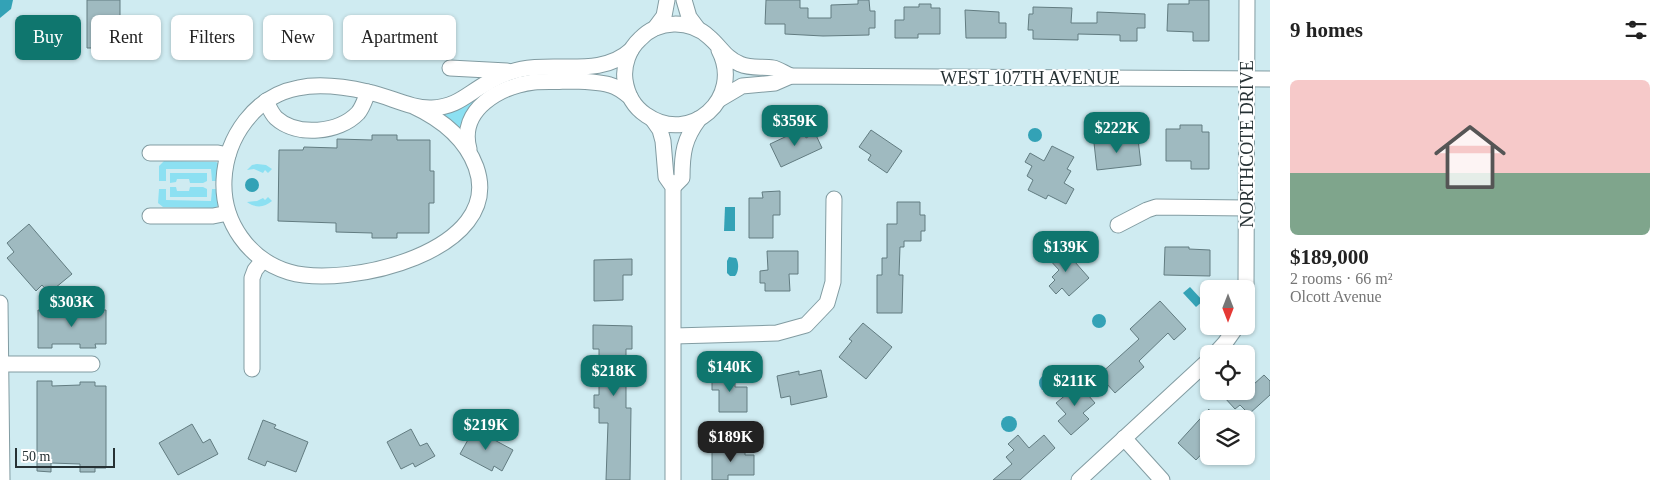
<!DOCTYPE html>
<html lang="en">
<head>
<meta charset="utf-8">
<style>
	body { margin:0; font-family:Georgia,serif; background:#f2f2f2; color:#222; height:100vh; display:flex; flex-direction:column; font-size:19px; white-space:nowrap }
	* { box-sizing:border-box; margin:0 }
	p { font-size:16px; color:#767676 }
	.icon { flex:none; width:28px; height:28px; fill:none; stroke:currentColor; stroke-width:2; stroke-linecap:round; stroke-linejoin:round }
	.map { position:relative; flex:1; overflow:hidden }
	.drawer { display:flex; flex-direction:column; background:#fff; width:400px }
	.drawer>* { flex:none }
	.guide { position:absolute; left:15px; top:15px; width:475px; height:45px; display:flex; gap:10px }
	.needle { width:32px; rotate:180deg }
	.buttons { position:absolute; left:1200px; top:280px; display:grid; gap:10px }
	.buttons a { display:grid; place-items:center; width:55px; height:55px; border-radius:8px; background:#fff; box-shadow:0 1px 4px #0004; font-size:25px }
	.scale { position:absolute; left:15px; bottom:12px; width:100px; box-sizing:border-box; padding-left:5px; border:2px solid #263134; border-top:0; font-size:14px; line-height:18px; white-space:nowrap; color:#263134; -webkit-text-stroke:4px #fff; paint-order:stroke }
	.price { position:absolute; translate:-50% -42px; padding:0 11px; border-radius:10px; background:#0f766e; color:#fff; font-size:16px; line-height:32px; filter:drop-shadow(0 1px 2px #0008) }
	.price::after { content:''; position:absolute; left:50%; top:30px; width:15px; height:11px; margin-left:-8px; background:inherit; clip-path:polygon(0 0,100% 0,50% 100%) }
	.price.current { background:#222; color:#fff }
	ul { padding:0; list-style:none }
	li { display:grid; align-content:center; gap:10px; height:265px; padding:0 20px }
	li span { display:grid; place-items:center; height:155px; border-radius:8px; color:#555 }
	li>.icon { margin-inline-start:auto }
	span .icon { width:90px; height:90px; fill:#fffc; stroke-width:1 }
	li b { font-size:21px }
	h2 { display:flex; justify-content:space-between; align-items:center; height:60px; padding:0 20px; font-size:21px }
	.pill { padding:0 18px; border-radius:8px; background:#fff; box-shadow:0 1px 4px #0004; font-size:18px; line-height:45px }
	.pill.current { background:#0f766e; color:#fff }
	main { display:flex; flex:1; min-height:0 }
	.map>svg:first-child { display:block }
</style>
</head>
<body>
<main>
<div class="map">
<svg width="1270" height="480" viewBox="0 0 1270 480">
	<rect width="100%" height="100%" fill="#cfebf1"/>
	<g fill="#8ce0f2">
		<path d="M528,73L472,105L464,117L460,127L458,128L442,116V113L486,89Z"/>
		<path d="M164,161L216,162L219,164V181H212L211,169H166V181H159V166Z"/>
		<path d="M257,164L266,165L272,169L268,173L265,170L263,173L254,169L247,170L252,165Z"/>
		<path d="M170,173H207V181L203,183H190L189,179H177L176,182L170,183Z"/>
		<path d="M170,187H176L177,191H189L190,187H203L207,189V197H170Z"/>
		<path d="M159,189H166V200L211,201L212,189H218L220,204L215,208L163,207L158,203Z"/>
		<path d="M268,197L272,201C264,208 255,208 247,202L257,201L263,198L265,200Z"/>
	</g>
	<g fill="#33a2b6">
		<path d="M0,0H13L11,9L0,18Z"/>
		<circle cx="1035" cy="135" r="7"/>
		<circle cx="252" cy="185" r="7"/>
		<path d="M725,207H735V231H724Z"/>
		<path d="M729,257L736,258C739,262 739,272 735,276H730L727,273V261Z"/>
		<path d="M1190,287L1203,301L1196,307L1183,293Z"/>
		<circle cx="1099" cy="321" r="7"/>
		<circle cx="1048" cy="383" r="9"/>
		<circle cx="1009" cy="424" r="8"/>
	</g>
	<g fill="#9fbac0" stroke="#627c81">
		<path d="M87,0H120V30H133V48H87Z"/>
		<path d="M766,0H800V8H808V18H831V5L858,4V0H869L870,11H875V28H869V35L823,36L785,34V24H765Z"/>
		<path d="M1189,0H1209V41H1193V32L1167,31L1168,4H1189Z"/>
		<path d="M919,4H931V8H940V34H918V38H895V20H904V7H919Z"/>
		<path d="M1033,7L1072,8L1071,23H1097V12L1145,14V28H1137V41H1120V35L1078,34V40L1033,39V30H1028L1029,14H1033Z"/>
		<path d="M965,10L999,12V23H1006V38H966Z"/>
		<path d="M1180,125H1202V132H1209V169H1191V161H1166V129H1180Z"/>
		<path d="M802,129L806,138L815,133L822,148L781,167L770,144Z"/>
		<path d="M871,130L902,151L887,173L868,160L871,155L859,147Z"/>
		<path d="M372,135H397V140H430V171H434V203H429V233H397V238H372V233L336,232V223L278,221L279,150H303L304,147L337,148V139L372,140Z"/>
		<path d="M1138,139L1141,165L1097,170L1094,143Z"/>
		<path d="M1052,146L1074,157L1067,169L1071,171L1064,183L1074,189L1066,204L1048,195L1046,199L1028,190L1033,180L1027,176L1032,166L1025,162L1030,153L1044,161Z"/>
		<path d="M780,191V215H773V238H749V198H763L762,192Z"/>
		<path d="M897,202H920V215H925V231H921V241H904V247H900L899,275H903L902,313H877V275H882V258H887V224H897Z"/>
		<path d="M29,224L72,274L49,293L42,285L36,291L7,258L14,252L7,243Z"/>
		<path d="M1061,246L1089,278L1069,296L1062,288L1056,294L1049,286L1055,280L1052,277L1059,270L1048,258Z"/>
		<path d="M1165,247H1189V249L1210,250V276L1164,275Z"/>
		<path d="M767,251H798V274H789L790,291H765V283H760V271L768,270Z"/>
		<path d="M632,259V275H623V300L594,301V260Z"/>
		<path d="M1160,301L1186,329L1174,340L1168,333L1139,361L1144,367L1115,393L1099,375L1139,339L1130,329Z"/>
		<path d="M38,310H106V344H95L96,348H80V344H52V348H38Z"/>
		<path d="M863,323L892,347L866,379L839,357L852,341L849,339Z"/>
		<path d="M593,325L632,326V349H626V408H631L630,480H606L608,423H599V408H594V395H599V349H593Z"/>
		<path d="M821,370L827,397L791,405L790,396L781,398L777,376L799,371V375Z"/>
		<path d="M712,373H735V387H747V412H719V390H712Z"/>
		<path d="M1264,375L1270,381V395L1249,414L1240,405L1235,409L1224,397L1231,391H1246V376L1254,384Z"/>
		<path d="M1074,379L1095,403L1083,413L1089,419L1071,435L1058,421L1066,414L1056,403L1068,393L1064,388Z"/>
		<path d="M37,381H52V386L80,385V382H95V386H106V468H95V472H80V464L51,463V472L37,471Z"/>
		<path d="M1209,409V446L1196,460L1178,443Z"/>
		<path d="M263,420L276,425L274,428L308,442L296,472L267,461L265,466L248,459Z"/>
		<path d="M192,424L203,443L210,439L218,454L178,475L159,443Z"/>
		<path d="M411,429L420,446L427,443L435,456L415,467L413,463L401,469L387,442Z"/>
		<path d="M474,429L513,450L502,471L494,466L492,471L460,454Z"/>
		<path d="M1018,435L1029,448L1044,435L1055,448L1020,480H993L1012,464L1006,457L1014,450L1008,444Z"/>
		<path d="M712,447H745V455H754V475H728V480H712Z"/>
	</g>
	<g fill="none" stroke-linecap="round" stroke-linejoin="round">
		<defs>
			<g id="minor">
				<path d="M684,0L689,17L698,29"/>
				<path d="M655,28L664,16L667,0"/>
				<path d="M719,50C744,98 690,146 646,115C634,107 627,94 625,80C623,65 629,49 640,39C658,20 689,19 709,37C720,46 725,58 740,64C751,69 762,66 773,68C779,69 785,74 791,76"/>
				<path d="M450,68L507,71"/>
				<path d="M720,99L742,86L775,83L791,76L1270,79"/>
				<path d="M266,101C269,107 271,113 276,118C297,137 339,133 358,113C363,107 365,99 368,92"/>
				<path d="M413,106C441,119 465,137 476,167C506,251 347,289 289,272C249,260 222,222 224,180C226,137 255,96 298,88C321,83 346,87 368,92C389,96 411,109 432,108C457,107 467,94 487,83C497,76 509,72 522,69C557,62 602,77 631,50"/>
				<path d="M653,120L660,130L663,141L666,177L673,187V480"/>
				<path d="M469,149C458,109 501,86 534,82C544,81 555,82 565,81C580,81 596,81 610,85C618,87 624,92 630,97"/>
				<path d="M150,153H218L228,155"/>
				<path d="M673,187L682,178C682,153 684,139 699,119"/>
				<path d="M150,216H213L228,213"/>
				<path d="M1118,225L1147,210L1156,207L1247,208"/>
				<path d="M1246,289L1247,0"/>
				<path d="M0,303L2,480"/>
				<path d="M674,336L777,333L806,325L827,303L833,282L834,199"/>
				<path d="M1215,354L1225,343L1237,326"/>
				<path d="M0,364H92"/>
				<path d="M252,369V278L255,270L263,260"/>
				<path d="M1124,438L1162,480"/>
				<path d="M1079,480L1209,360"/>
			</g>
		</defs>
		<use href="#minor" stroke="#829ca2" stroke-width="17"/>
		<use href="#minor" stroke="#fff" stroke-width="15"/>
	</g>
	<g text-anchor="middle" stroke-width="4" stroke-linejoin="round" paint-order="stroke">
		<g font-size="18" fill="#263134" stroke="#fff">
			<text x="1030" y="84">WEST 107TH AVENUE</text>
			<text transform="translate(1247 144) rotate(-90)" y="6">NORTHCOTE DRIVE</text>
		</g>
	</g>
</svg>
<div class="buttons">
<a><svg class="needle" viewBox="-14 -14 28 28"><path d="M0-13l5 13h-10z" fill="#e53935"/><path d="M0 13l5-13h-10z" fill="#767676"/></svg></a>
<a><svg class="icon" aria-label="locate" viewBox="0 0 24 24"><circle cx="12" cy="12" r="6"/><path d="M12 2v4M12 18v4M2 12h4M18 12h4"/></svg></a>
<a><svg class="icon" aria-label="layers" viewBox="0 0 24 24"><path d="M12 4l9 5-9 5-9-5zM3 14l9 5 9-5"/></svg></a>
</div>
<div class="scale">50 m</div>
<b class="price" style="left:795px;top:147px">$359K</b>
<b class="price" style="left:1117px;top:154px">$222K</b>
<b class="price" style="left:1066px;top:273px">$139K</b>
<b class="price" style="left:72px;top:328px">$303K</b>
<b class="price" style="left:730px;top:393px">$140K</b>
<b class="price" style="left:614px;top:397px">$218K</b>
<b class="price" style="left:1075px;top:407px">$211K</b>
<b class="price" style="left:486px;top:451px">$219K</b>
<b class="price current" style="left:731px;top:463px">$189K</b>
<div class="guide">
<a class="pill current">Buy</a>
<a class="pill">Rent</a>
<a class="pill">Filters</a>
<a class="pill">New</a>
<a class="pill">Apartment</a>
</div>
</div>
<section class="drawer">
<h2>9 homes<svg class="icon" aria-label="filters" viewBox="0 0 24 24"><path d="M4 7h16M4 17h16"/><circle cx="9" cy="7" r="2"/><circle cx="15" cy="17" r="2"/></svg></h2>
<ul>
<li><span style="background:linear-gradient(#f6c9c9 60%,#7fa58c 0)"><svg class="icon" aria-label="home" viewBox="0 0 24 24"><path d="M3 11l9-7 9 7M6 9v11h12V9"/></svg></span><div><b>$189,000</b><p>2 rooms · 66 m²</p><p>Olcott Avenue</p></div></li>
</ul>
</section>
</main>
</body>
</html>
